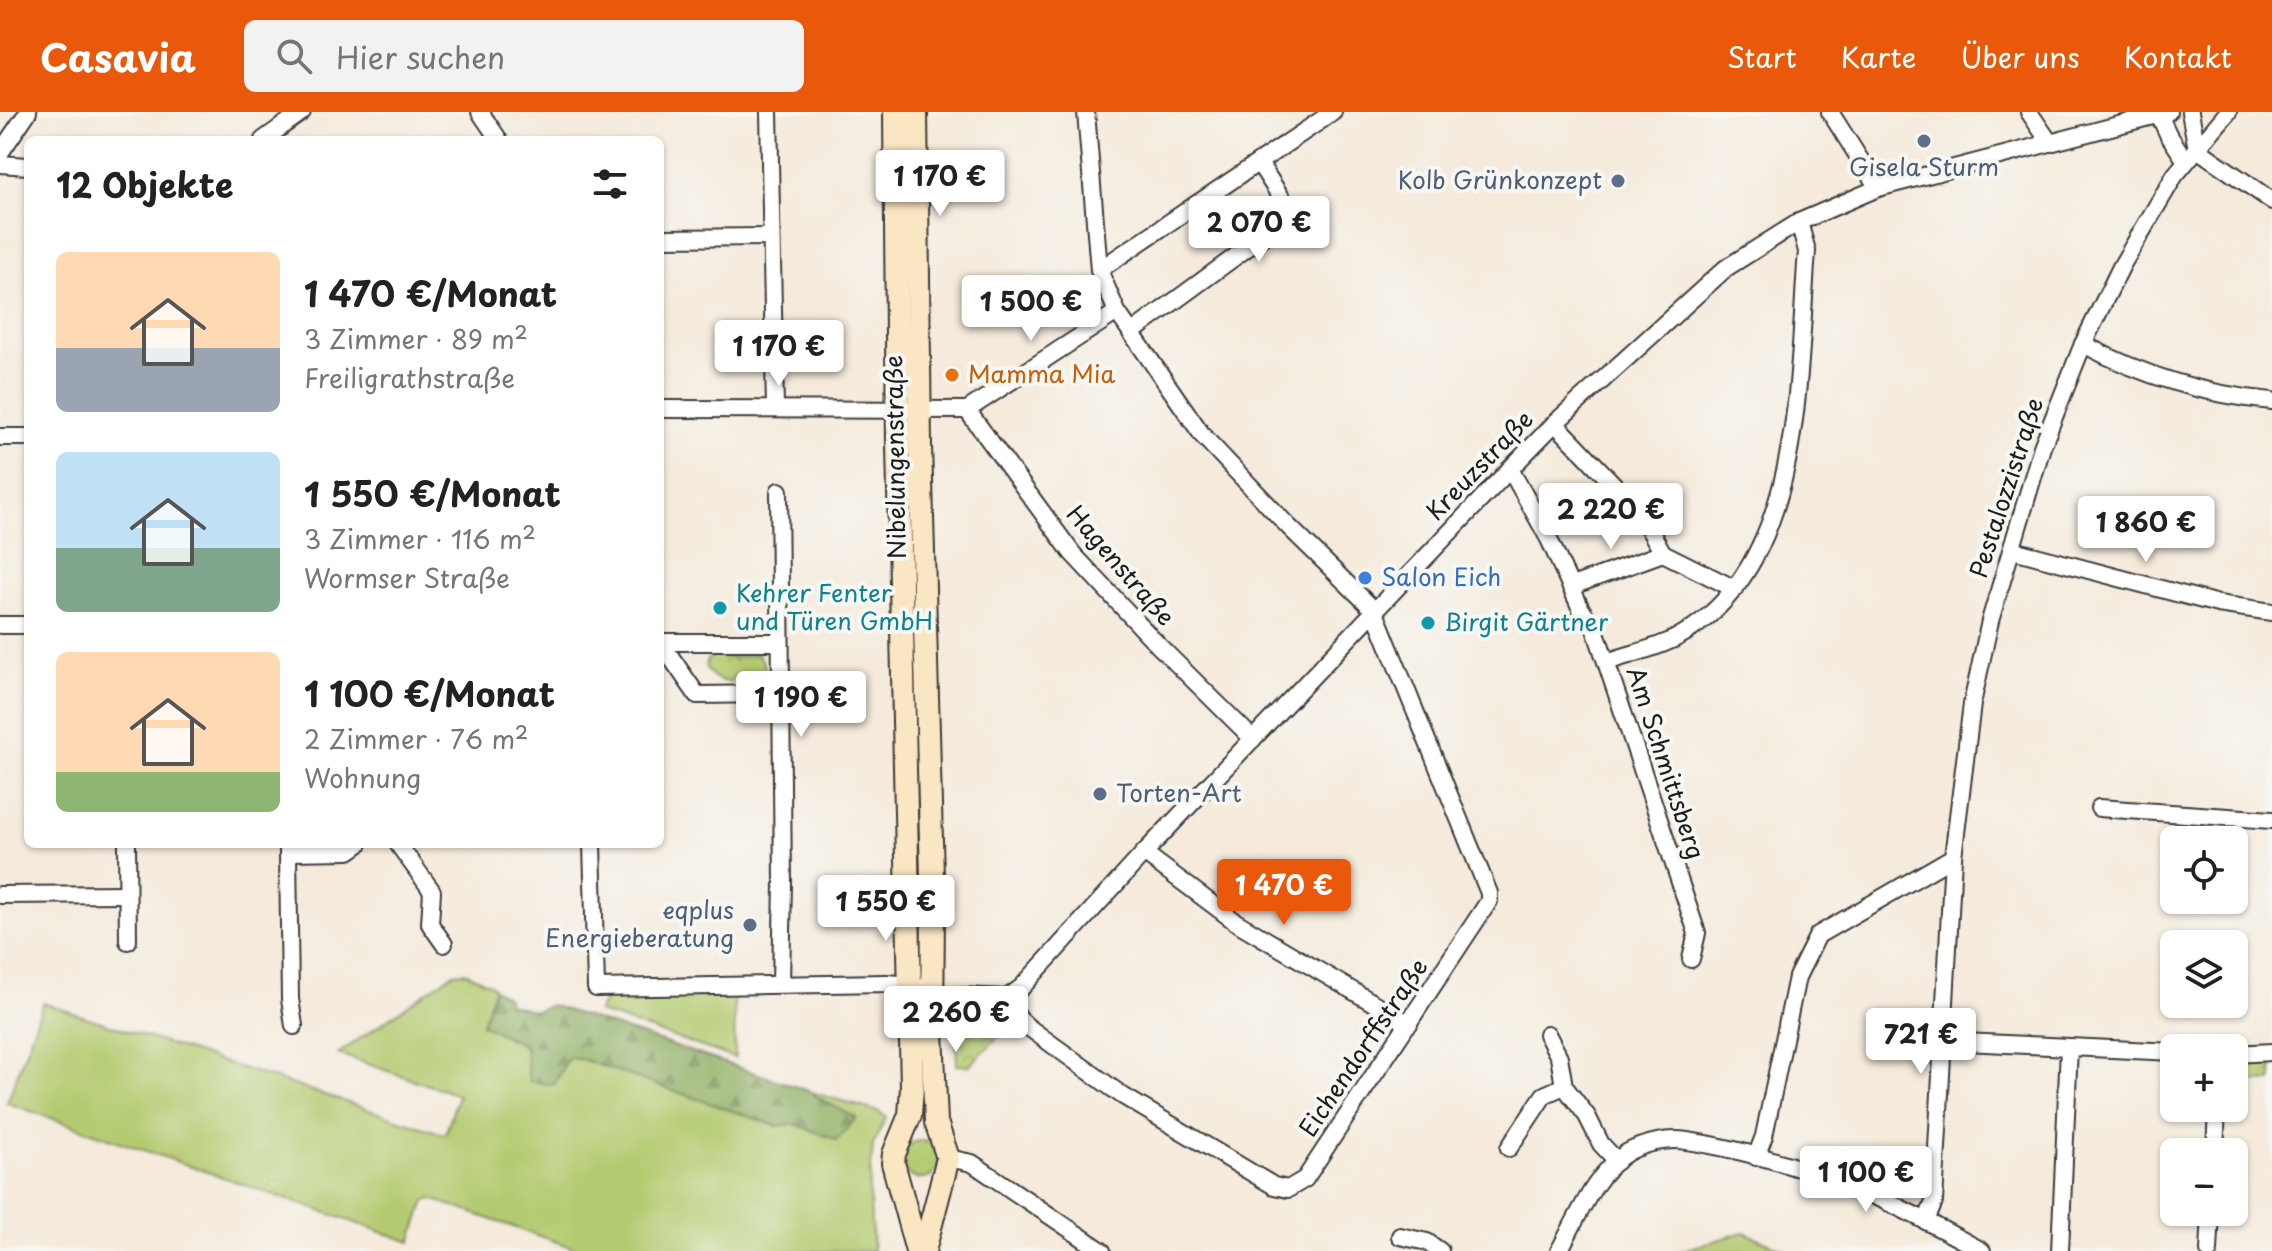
<!DOCTYPE html>
<html lang="de">
<head>
<meta charset="utf-8">
<style>
	body { margin:0; font-family:"Playpen Sans",sans-serif; background:#f2f2f2; color:#222; height:100vh; display:flex; flex-direction:column; font-size:30px; white-space:nowrap }
	* { box-sizing:border-box; margin:0 }
	p { font-size:26px; color:#767676 }
	.icon { flex:none; width:44px; height:44px; fill:none; stroke:currentColor; stroke-width:2; stroke-linecap:round; stroke-linejoin:round }
	.map { position:relative; flex:1; overflow:hidden }
	.drawer { position:absolute; left:24px; top:24px; width:640px; height:712px; display:flex; flex-direction:column; background:#fff; border-radius:12px; box-shadow:0 2px 6px #0004 }
	.drawer>* { flex:none }
	.controls { position:absolute; left:2160px; top:714px; display:grid; gap:16px }
	.controls a { display:grid; place-items:center; width:88px; height:88px; border-radius:12px; background:#fff; box-shadow:0 2px 6px #0004; font-size:40px }
	.price { position:absolute; translate:-50% -68px; padding:0 18px; border-radius:8px; background:#fff; color:#222; font-size:26px; line-height:52px; filter:drop-shadow(0 2px 4px #0008) }
	.price::after { content:''; position:absolute; left:50%; top:48px; width:24px; height:18px; margin-left:-12px; background:inherit; clip-path:polygon(0 0,100% 0,50% 100%) }
	.price.current { background:#ea580c; color:#fff }
	ul { padding:0; list-style:none }
	li { display:flex; align-items:center; gap:24px; height:200px; padding:0 32px }
	li span { display:grid; place-items:center; flex:none; width:224px; height:160px; border-radius:12px; color:#555 }
	li>.icon { margin-inline-start:auto }
	span .icon { width:96px; height:96px; fill:#fffc; stroke-width:1 }
	li b { font-size:34px }
	h2 { display:flex; justify-content:space-between; align-items:center; height:96px; padding:0 32px; font-size:34px }
	header { display:flex; align-items:center; gap:48px; box-sizing:border-box; height:112px; padding:0 40px; background:#ea580c; color:#fff }
	header strong { font-size:38px }
	nav { display:flex; gap:44px; margin-inline-start:auto; font-size:28px }
	.search { width:560px; height:72px; background:#f2f2f2; display:flex; align-items:center; gap:20px; box-sizing:border-box; padding:0 28px; border-radius:12px; color:#767676; font-size:30px }
	.map>svg:first-child { display:block }
</style>
</head>
<body>
<header>
<strong>Casavia</strong>
<div class="search"><svg class="icon" aria-label="search" viewBox="0 0 24 24"><circle cx="10" cy="10" r="6"/><path d="M15 15l6 6"/></svg>Hier suchen</div>
<nav><a>Start</a><a>Karte</a><a>Über uns</a><a>Kontakt</a></nav>
</header>
<div class="map">
<svg width="2272" height="1139" viewBox="0 0 2272 1139">
	<defs>
		<pattern id="forest-firs" width="22" height="20" patternUnits="userSpaceOnUse" patternTransform="scale(2)"><rect width="22" height="20" fill="#8fae62"/><path d="M5 1l3.5 6h-7zM16 11l3.5 6h-7z" fill="#748d50"/></pattern>
		<pattern id="park-crowns" width="20" height="18" patternUnits="userSpaceOnUse" patternTransform="scale(2)"><rect width="20" height="18" fill="#b4ca6f"/><path d="M2 6a3 3 0 1 1 6 0M12 15a3 3 0 1 1 6 0" fill="none" stroke="#9aad60"/></pattern>
	</defs>
	<rect width="100%" height="100%" fill="#f6f6f2"/>
	<filter id="ink" filterUnits="userSpaceOnUse"><feTurbulence type="fractalNoise" baseFrequency=".0125" numOctaves="2"/><feDisplacementMap in="SourceGraphic" scale="16" xChannelSelector="R" yChannelSelector="G"/><feConvolveMatrix kernelMatrix="1 2 1 2 8 2 1 2 1" color-interpolation-filters="sRGB"/></filter>
	<filter id="wash" filterUnits="userSpaceOnUse"><feTurbulence type="fractalNoise" baseFrequency=".006" numOctaves="4" result="noise"/><feDisplacementMap in="SourceGraphic" scale="32" xChannelSelector="R" yChannelSelector="G"/><feGaussianBlur stdDeviation="1.8" result="paint"/><feColorMatrix in="noise" values="0 0 0 0 0 0 0 0 0 0 0 0 0 0 0 0 0 1.4 0 .05"/><feComposite in="paint" operator="in"/></filter>
	<g filter="url(#wash)">
		<rect width="100%" height="100%" fill="#f5eadb"/>
		<g fill="#b4ca6f" stroke="#687346" stroke-width="2">
			<path d="M909,622H924L928,828L914,829Z"/>
			<path d="M465,860L490,872L494,876L482,912C514,928 545,945 581,947L777,1014L795,1012L837,1027L856,1006L815,984V981L879,1000L886,1005L873,1033L869,1076L873,1139H583L432,1087L425,1089L411,1130L7,991L43,891L443,1022L446,1020L458,983L338,942L454,861Z"/>
			<path d="M734,882L735,946L598,900L607,883Z"/>
			<circle cx="921" cy="1048" r="19"/>
			<path d="M1744,1120L1787,1139H1680Z"/>
		</g>
		<path fill="url(#forest-firs)" stroke="#56653f" stroke-width="2" d="M494,877L506,884L509,892L536,899L551,893L815,981V984L856,1006L837,1028L795,1012L777,1014L581,947L568,946L554,973L529,969L525,934L482,912Z"/>
		<g fill="url(#park-crowns)" stroke="#687346" stroke-width="2">
			<path d="M715,541H725L733,546L758,542C767,556 769,561 759,574L751,573L750,568L744,564L735,565L729,570C718,569 711,565 706,555L707,548Z"/>
			<path d="M979,907C979,920 985,924 997,926L969,954L957,953L956,918L965,909Z"/>
			<path d="M2236,948L2272,950V970L2242,969L2243,961L2234,960Z"/>
		</g>
	</g>
	<g filter="url(#ink)">
		<g fill="none" stroke-linecap="round" stroke-linejoin="round">
			<defs>
				<g id="street">
					<path d="M480,0L499,28"/>
					<path d="M769,0L775,296"/>
					<path d="M1830,0L1878,76"/>
					<path d="M2029,0L2050,31"/>
					<path d="M2190,0L2197,37"/>
					<path d="M2159,3L2168,22L2186,49"/>
					<path d="M263,28L302,0"/>
					<path d="M2197,37L2272,89"/>
					<path d="M0,41L28,0"/>
					<path d="M0,52L28,54"/>
					<path d="M660,126L770,125"/>
					<path d="M1099,158L1333,0"/>
					<path d="M1131,221L1262,125L1290,99L1259,51"/>
					<path d="M2083,232C2141,263 2206,283 2272,289"/>
					<path d="M660,297L967,298L1117,200"/>
					<path d="M967,298L1072,441L1159,534L1253,627"/>
					<path d="M1555,311L1638,398L1663,441L1735,477"/>
					<path d="M0,325H28"/>
					<path d="M1510,357L1549,427L1581,497L1595,517L1697,821L1691,847"/>
					<path d="M779,379L783,771L781,872"/>
					<path d="M2013,438L2218,492L2272,500"/>
					<path d="M1572,474L1663,441"/>
					<path d="M0,513H28"/>
					<path d="M660,530H779"/>
					<path d="M661,531L697,583L780,582"/>
					<path d="M1607,550C1629,542 1655,537 1676,526C1805,458 1797,264 1807,139L1799,110"/>
					<path d="M2099,696L2272,708"/>
					<path d="M127,732L128,829"/>
					<path d="M288,732V740L349,739L359,732"/>
					<path d="M398,732L432,779L430,812L444,832"/>
					<path d="M592,732L596,876L886,871L914,873L930,882L940,883L1007,886L1022,875L1144,741L1510,357L1555,311L1726,156L1799,110L1878,76L2168,0"/>
					<path d="M288,740L290,887L294,914"/>
					<path d="M1144,741L1236,810L1409,912"/>
					<path d="M0,783L127,782"/>
					<path d="M1007,886L1019,907L1028,915L1123,984L1274,1074L1288,1077L1305,1067L1489,789V781L1374,498L1288,414L1203,324L1117,200L1099,158L1086,0"/>
					<path d="M1547,922L1559,945L1564,974L1587,1004L1601,1032L1617,1049"/>
					<path d="M1943,929L2174,940"/>
					<path d="M2234,942L2272,940"/>
					<path d="M1509,1036L1544,983L1564,974"/>
					<path d="M2215,1040L2217,996"/>
					<path d="M1756,1045L1764,1024L1797,865L1818,823L1953,745"/>
					<path d="M948,1046L972,1051L1102,1139"/>
					<path d="M1926,1109L1934,1090L1953,745L1972,592L1990,509L2042,335L2083,232L2122,153L2175,63L2228,0"/>
					<path d="M1400,1124L1427,1130L1440,1139"/>
					<path d="M1559,1139C1577,1107 1595,1060 1628,1040C1645,1031 1668,1026 1687,1029C1744,1037 1821,1061 1874,1084C1911,1100 1947,1120 1982,1139"/>
					<path d="M2060,1139L2069,935"/>
					<path d="M2209,1139L2211,1100"/>
				</g>
				<g id="secondary">
					<path d="M895,0L898,334L912,976L910,1003L894,1042L893,1051L917,1139"/>
					<path d="M916,0L920,333L933,800L932,919L936,1010L948,1046L924,1139"/>
				</g>
			</defs>
			<use href="#street" stroke="#3d3b39" stroke-width="20"/>
			<use href="#secondary" stroke="#3d3b39" stroke-width="26"/>
			<use href="#street" stroke="#fff" stroke-width="16"/>
			<use href="#secondary" stroke="#fbe6c4" stroke-width="22"/>
		</g>
	</g>
	<g fill="#5c6f8a" stroke="#f6f6f2" stroke-width="3">
		<circle cx="1924" cy="29" r="8"/>
		<circle cx="1618" cy="69" r="8"/>
		<circle cx="1100" cy="682" r="8"/>
		<circle cx="750" cy="813" r="8"/>
	</g>
	<circle fill="#e8710a" stroke="#f6f6f2" stroke-width="3" cx="952" cy="263" r="8"/>
	<circle fill="#3f7fe0" stroke="#f6f6f2" stroke-width="3" cx="1365" cy="466" r="8"/>
	<g fill="#0f9aa8" stroke="#f6f6f2" stroke-width="3">
		<circle cx="720" cy="496" r="8"/>
		<circle cx="1428" cy="511" r="8"/>
	</g>
	<g text-anchor="middle" stroke-width="8" stroke-linejoin="round" paint-order="stroke">
		<g font-size="24" fill="#4e5e75" stroke="#f6f6f2" text-anchor="end">
			<text x="1924" y="64" text-anchor="middle">Gisela Sturm</text>
			<text x="1602" y="77">Kolb Grünkonzept</text>
			<text x="1116" y="690" text-anchor="start">Torten-Art</text>
			<text x="734" y="807">eqplus<tspan x="734" dy="28">Energieberatung</tspan></text>
		</g>
		<g font-size="24" fill="#c56008" stroke="#f6f6f2" text-anchor="start">
			<text x="968" y="271">Mamma Mia</text>
		</g>
		<g font-size="24" fill="#1c1c1c" stroke="#f6f6f2">
			<text transform="translate(896 345) rotate(-91)" y="8">Nibelungenstraße</text>
			<text transform="translate(1480 354) rotate(-46)" y="8">Kreuzstraße</text>
			<text transform="translate(2007 376) rotate(-72)" y="8">Pestalozzistraße</text>
			<text transform="translate(1120 454) rotate(49)" y="8">Hagenstraße</text>
			<text transform="translate(1665 651) rotate(72)" y="8">Am Schmittsberg</text>
			<text transform="translate(1364 936) rotate(-56)" y="8">Eichendorffstraße</text>
		</g>
		<g font-size="24" fill="#366cbe" stroke="#f6f6f2" text-anchor="start">
			<text x="1381" y="474">Salon Eich</text>
		</g>
		<g font-size="24" fill="#0d838f" stroke="#f6f6f2" text-anchor="start">
			<text x="736" y="490">Kehrer Fenter<tspan x="736" dy="28">und Türen GmbH</tspan></text>
			<text x="1444" y="519">Birgit Gärtner</text>
		</g>
	</g>
</svg>
<div class="controls">
<a><svg class="icon" aria-label="locate" viewBox="0 0 24 24"><circle cx="12" cy="12" r="6"/><path d="M12 2v4M12 18v4M2 12h4M18 12h4"/></svg></a>
<a><svg class="icon" aria-label="layers" viewBox="0 0 24 24"><path d="M12 4l9 5-9 5-9-5zM3 14l9 5 9-5"/></svg></a>
<a>+</a>
<a>−</a>
</div>
<b class="price" style="left:940px;top:106px">1 170 €</b>
<b class="price" style="left:1259px;top:152px">2 070 €</b>
<b class="price" style="left:1031px;top:231px">1 500 €</b>
<b class="price" style="left:779px;top:276px">1 170 €</b>
<b class="price" style="left:1611px;top:439px">2 220 €</b>
<b class="price" style="left:2146px;top:452px">1 860 €</b>
<b class="price" style="left:801px;top:627px">1 190 €</b>
<b class="price current" style="left:1284px;top:815px">1 470 €</b>
<b class="price" style="left:886px;top:831px">1 550 €</b>
<b class="price" style="left:956px;top:942px">2 260 €</b>
<b class="price" style="left:1921px;top:964px">721 €</b>
<b class="price" style="left:1866px;top:1102px">1 100 €</b>
<section class="drawer">
<h2>12 Objekte<svg class="icon" aria-label="filters" viewBox="0 0 24 24"><path d="M4 7h16M4 17h16"/><circle cx="9" cy="7" r="2"/><circle cx="15" cy="17" r="2"/></svg></h2>
<ul>
<li><span style="background:linear-gradient(#ffd9b3 60%,#9aa5b1 0)"><svg class="icon" aria-label="home" viewBox="0 0 24 24"><path d="M3 11l9-7 9 7M6 9v11h12V9"/></svg></span><div><b>1 470 €/Monat</b><p>3 Zimmer · 89 m²</p><p>Freiligrathstraße</p></div></li>
<li><span style="background:linear-gradient(#bfe0f5 60%,#7fa58c 0)"><svg class="icon" aria-label="home" viewBox="0 0 24 24"><path d="M3 11l9-7 9 7M6 9v11h12V9"/></svg></span><div><b>1 550 €/Monat</b><p>3 Zimmer · 116 m²</p><p>Wormser Straße</p></div></li>
<li><span style="background:linear-gradient(#ffd9b3 75%,#8fb573 0)"><svg class="icon" aria-label="home" viewBox="0 0 24 24"><path d="M3 11l9-7 9 7M6 9v11h12V9"/></svg></span><div><b>1 100 €/Monat</b><p>2 Zimmer · 76 m²</p><p>Wohnung</p></div></li>
</ul>
</section>
</div>
</body>
</html>
